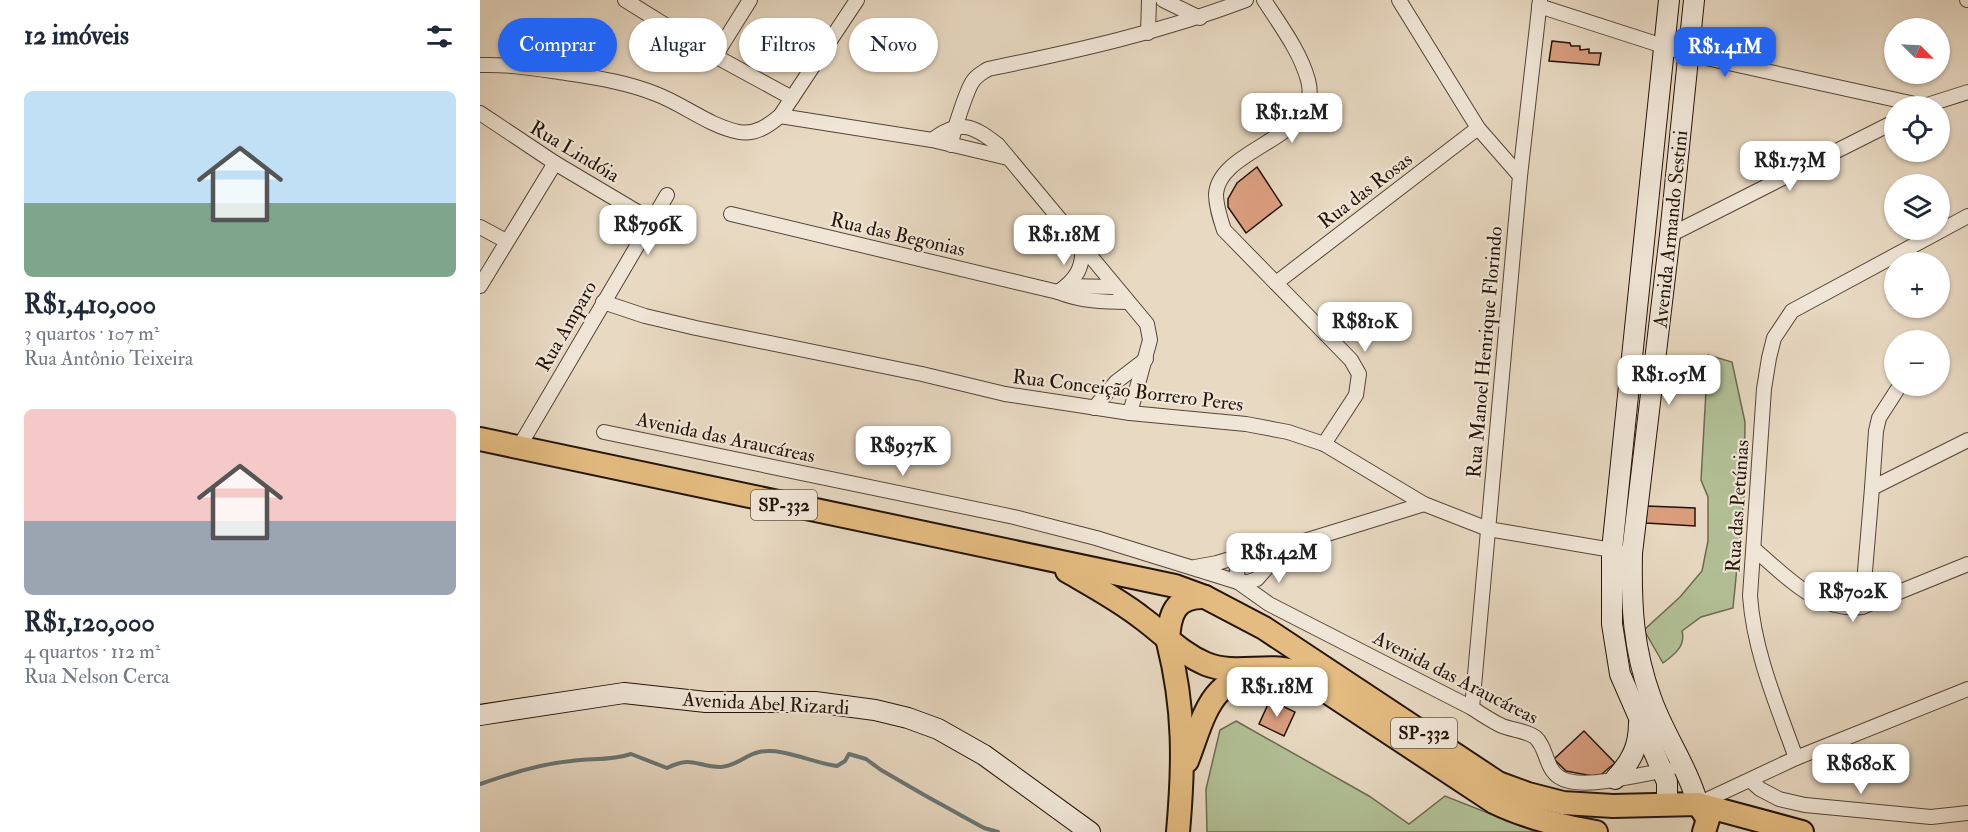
<!DOCTYPE html>
<html lang="pt">
<head>
<meta charset="utf-8">
<style>
	body { margin:0; font-family:"IM FELL Double Pica",serif; background:#f6f6f7; color:#1f2937; height:100vh; display:flex; flex-direction:column; font-size:22px; white-space:nowrap }
	* { box-sizing:border-box; margin:0 }
	p { font-size:20px; color:#747a83 }
	.icon { flex:none; width:33px; height:33px; fill:none; stroke:currentColor; stroke-width:2; stroke-linecap:round; stroke-linejoin:round }
	.map { position:relative; flex:1; overflow:hidden }
	.details { display:flex; flex-direction:column; background:#fff; width:480px }
	.details>* { flex:none }
	.guide { position:absolute; left:18px; top:18px; width:570px; height:54px; display:flex; gap:12px }
	.needle { width:39px; rotate:114deg }
	.fabs { position:absolute; left:1404px; top:18px; display:grid; gap:12px }
	.fabs a { display:grid; place-items:center; width:66px; height:66px; border-radius:50%; background:#fff; box-shadow:0 2px 4px #0004; font-size:30px }
	.price { position:absolute; translate:-50% -51px; padding:0 14px; border-radius:12px; background:#fff; color:#222; font-size:20px; line-height:39px; filter:drop-shadow(0 2px 3px #0008) }
	.price::after { content:''; position:absolute; left:50%; top:36px; width:18px; height:14px; margin-left:-9px; background:inherit; clip-path:polygon(0 0,100% 0,50% 100%) }
	.price.active { background:#2563eb; color:#fff }
	ul { padding:0; list-style:none }
	li { display:grid; align-content:center; gap:12px; height:318px; padding:0 24px }
	li span { display:grid; place-items:center; height:186px; border-radius:9px; color:#555 }
	li>.icon { margin-inline-start:auto }
	span .icon { width:108px; height:108px; fill:#fffc; stroke-width:1 }
	li b { font-size:26px }
	h2 { display:flex; justify-content:space-between; align-items:center; height:72px; padding:0 24px; font-size:26px }
	.tag { padding:0 21px; border-radius:27px; background:#fff; box-shadow:0 2px 4px #0004; font-size:21px; line-height:54px }
	.tag.active { background:#2563eb; color:#fff }
	main { display:flex; flex:1; min-height:0 }
	.map>svg:first-child { display:block }
</style>
</head>
<body>
<main>
<section class="details">
<h2>12 imóveis<svg class="icon" aria-label="filters" viewBox="0 0 24 24"><path d="M4 7h16M4 17h16"/><circle cx="9" cy="7" r="2"/><circle cx="15" cy="17" r="2"/></svg></h2>
<ul>
<li><span style="background:linear-gradient(#bfe0f5 60%,#7fa58c 0)"><svg class="icon" aria-label="home" viewBox="0 0 24 24"><path d="M3 11l9-7 9 7M6 9v11h12V9"/></svg></span><div><b>R$1,410,000</b><p>3 quartos · 107 m²</p><p>Rua Antônio Teixeira</p></div></li>
<li><span style="background:linear-gradient(#f6c9c9 60%,#9aa5b1 0)"><svg class="icon" aria-label="home" viewBox="0 0 24 24"><path d="M3 11l9-7 9 7M6 9v11h12V9"/></svg></span><div><b>R$1,120,000</b><p>4 quartos · 112 m²</p><p>Rua Nelson Cerca</p></div></li>
</ul>
</section>
<div class="map">
<svg width="1488" height="832" viewBox="0 0 1488 832">
	<rect width="100%" height="100%" fill="#e8d9c2"/>
	<filter id="stains"><feTurbulence type="fractalNoise" baseFrequency=".00333" numOctaves="4"/><feColorMatrix values="0 0 0 0 .2 0 0 0 0 .09 0 0 0 0 .02 0 0 0 .5 -.17"/></filter>
	<radialGradient id="worn" r=".72"><stop offset=".6" stop-color="#630" stop-opacity="0"/><stop offset="1" stop-color="#630" stop-opacity=".3"/></radialGradient>
	<g fill="#b2c096" stroke="#6b6a50" stroke-width="1.5">
		<path d="M1228,355L1252,362L1265,422L1264,496L1253,608L1221,617L1202,631C1206,646 1194,655 1183,663L1164,630L1200,597L1222,571L1228,541V497L1221,480Z"/>
		<path d="M756,721L889,796L929,824L965,796L1056,832H727L726,789L740,730Z"/>
	</g>
	<g fill="none" stroke-linecap="round" stroke-linejoin="round">
		<path stroke="#6b7675" stroke-width="4" d="M0,784C30,774 59,764 91,761C112,758 130,761 151,754L187,768C213,755 216,767 241,767C257,766 265,755 279,752C302,747 333,763 357,766L365,761L369,754L386,759L401,770L446,796L504,828L518,832"/>
	</g>
	<g fill="#da9e7f" stroke="#241409" stroke-width="1.5">
		<path d="M1072,41L1090,43L1091,46H1100V50L1109,49V53H1121L1119,65L1069,61Z"/>
		<path d="M777,167L802,205L766,233L748,207V199L757,183Z"/>
		<path d="M1167,506L1215,508V526L1166,523Z"/>
		<path d="M790,700L815,712L804,736L779,724Z"/>
		<path d="M1104,731L1135,763L1118,777L1086,771L1074,759Z"/>
	</g>
	<g fill="none" stroke-linecap="round" stroke-linejoin="round">
		<defs>
			<g id="street">
				<path d="M145,0L235,56L312,98"/>
				<path d="M683,0L720,18"/>
				<path d="M784,0C800,25 820,51 828,80C844,138 739,147 736,194C736,206 740,218 744,230L871,360L879,374L876,395L844,444"/>
				<path d="M919,0L998,128L1040,176"/>
				<path d="M1487,0H1488"/>
				<path d="M1059,6L1208,54L1444,106"/>
				<path d="M668,33L669,0"/>
				<path d="M235,56L270,0"/>
				<path d="M0,65C29,64 57,69 86,73C117,78 146,82 176,94C203,104 229,126 259,132C275,135 288,126 300,116L377,0"/>
				<path d="M1444,106L1488,92"/>
				<path d="M0,113L75,163L171,220"/>
				<path d="M300,116L452,140L528,158"/>
				<path d="M452,140C479,119 493,125 518,145L667,324L670,340L650,413"/>
				<path d="M471,145C472,135 487,89 493,81C497,75 502,73 508,69C596,51 682,32 766,0"/>
				<path d="M251,214L578,292C601,301 623,302 648,302"/>
				<path d="M0,227L26,241"/>
				<path d="M1190,235L1414,122"/>
				<path d="M796,283L998,128"/>
				<path d="M0,286L75,163"/>
				<path d="M586,286L633,287"/>
				<path d="M578,292C596,280 604,267 602,245"/>
				<path d="M123,302L165,316L216,328L442,374L525,394L650,413L766,424L808,432L844,444L944,504L1008,529L1138,551"/>
				<path d="M614,408L636,382L666,359"/>
				<path d="M124,432L534,517L616,538L758,582H768L777,579L805,547"/>
				<path d="M39,447L187,195"/>
				<path d="M1392,488L1396,431L1399,418L1417,390"/>
				<path d="M1274,549C1306,576 1337,612 1382,607L1488,564"/>
				<path d="M756,557L758,582L789,604L992,708C1001,714 1010,720 1020,725C1030,730 1045,730 1055,737C1067,747 1065,768 1079,777C1101,792 1162,773 1189,770"/>
				<path d="M715,567L737,563L773,552L805,547L944,504"/>
				<path d="M1382,607L1392,488L1488,440"/>
				<path d="M992,708L1040,176L1060,0"/>
				<path d="M1316,758C1297,705 1274,652 1270,596L1284,389L1289,358L1294,338L1312,311L1488,216"/>
				<path d="M1271,781L1280,789L1299,799L1325,805L1451,817L1488,813"/>
				<path d="M1220,803L1316,758L1488,689"/>
			</g>
			<g id="secondary">
				<path d="M1214,0L1190,235L1152,553C1151,606 1153,648 1171,698C1184,735 1207,766 1218,804"/>
				<path d="M0,715L144,693L226,702H335L395,710L428,718L458,729L504,755L610,832"/>
				<path d="M1135,779C1151,762 1159,747 1159,723"/>
				<path d="M1184,805L1187,795V782L1140,674L1132,624V550L1189,0"/>
			</g>
			<g id="primary">
				<path d="M0,439L695,586L725,597L784,628L1018,783L1048,794L1083,803L1133,806L1218,804L1322,832"/>
				<path d="M587,571C613,586 639,600 662,618C684,634 700,653 726,664C756,676 787,662 817,672L1014,802C1047,818 1080,826 1116,832"/>
				<path d="M707,761C716,739 723,708 740,691C749,681 761,676 773,670"/>
				<path d="M1218,804L1228,819L1224,832"/>
				<path d="M698,832C704,764 705,709 688,642C689,614 695,596 725,597"/>
			</g>
		</defs>
		<use href="#street" stroke="#554537" stroke-width="16"/>
		<use href="#secondary" stroke="#241409" stroke-width="22"/>
		<use href="#primary" stroke="#241409" stroke-width="26"/>
		<use href="#street" stroke="#f0e6d7" stroke-width="14"/>
		<use href="#secondary" stroke="#f0e6d7" stroke-width="20"/>
		<use href="#primary" stroke="#e4bc81" stroke-width="22"/>
	</g>
	<g text-anchor="middle" stroke-width="4.5" stroke-linejoin="round" paint-order="stroke">
		<g fill="#f0e6d7" stroke="#615347" stroke-width="1.5">
			<rect x="271" y="490" width="66" height="30" rx="4.5"/>
			<rect x="911" y="718" width="66" height="30" rx="4.5"/>
		</g>
		<g font-size="18" font-weight="bold" fill="#241409">
			<text x="304" y="511">SP-332</text>
			<text x="944" y="739">SP-332</text>
		</g>
		<g font-size="20" fill="#241409" stroke="#f0e6d7">
			<text transform="translate(95 151) rotate(31)" y="7">Rua Lindóia</text>
			<text transform="translate(885 190) rotate(-37)" y="7">Rua das Rosas</text>
			<text transform="translate(1190 229) rotate(-84)" y="7">Avenida Armando Sestini</text>
			<text transform="translate(418 234) rotate(13)" y="7">Rua das Begonias</text>
			<text transform="translate(86 326) rotate(-60)" y="7">Rua Amparo</text>
			<text transform="translate(1004 352) rotate(-85)" y="7">Rua Manoel Henrique Florindo</text>
			<text transform="translate(648 390) rotate(7)" y="7">Rua Conceição Borrero Peres</text>
			<text transform="translate(246 437) rotate(12)" y="7">Avenida das Araucáreas</text>
			<text transform="translate(1257 506) rotate(-86)" y="7">Rua das Petúnias</text>
			<text transform="translate(976 677) rotate(27)" y="7">Avenida das Araucáreas</text>
			<text transform="translate(286 703) rotate(3)" y="7">Avenida Abel Rizardi</text>
		</g>
	</g>
	<rect width="100%" height="100%" filter="url(#stains)"/>
	<rect width="100%" height="100%" fill="url(#worn)"/>
</svg>
<div class="fabs">
<a><svg class="needle" viewBox="-14 -14 28 28"><path d="M0-13l5 13h-10z" fill="#e53935"/><path d="M0 13l5-13h-10z" fill="#747a83"/></svg></a>
<a><svg class="icon" aria-label="locate" viewBox="0 0 24 24"><circle cx="12" cy="12" r="6"/><path d="M12 2v4M12 18v4M2 12h4M18 12h4"/></svg></a>
<a><svg class="icon" aria-label="layers" viewBox="0 0 24 24"><path d="M12 4l9 5-9 5-9-5zM3 14l9 5 9-5"/></svg></a>
<a>+</a>
<a>−</a>
</div>
<b class="price active" style="left:1245px;top:78px">R$1.41M</b>
<b class="price" style="left:812px;top:144px">R$1.12M</b>
<b class="price" style="left:1310px;top:192px">R$1.73M</b>
<b class="price" style="left:168px;top:256px">R$796K</b>
<b class="price" style="left:584px;top:266px">R$1.18M</b>
<b class="price" style="left:885px;top:353px">R$810K</b>
<b class="price" style="left:1189px;top:406px">R$1.05M</b>
<b class="price" style="left:423px;top:477px">R$937K</b>
<b class="price" style="left:799px;top:584px">R$1.42M</b>
<b class="price" style="left:1373px;top:623px">R$702K</b>
<b class="price" style="left:797px;top:718px">R$1.18M</b>
<b class="price" style="left:1381px;top:795px">R$680K</b>
<div class="guide">
<a class="tag active">Comprar</a>
<a class="tag">Alugar</a>
<a class="tag">Filtros</a>
<a class="tag">Novo</a>
</div>
</div>
</main>
</body>
</html>
